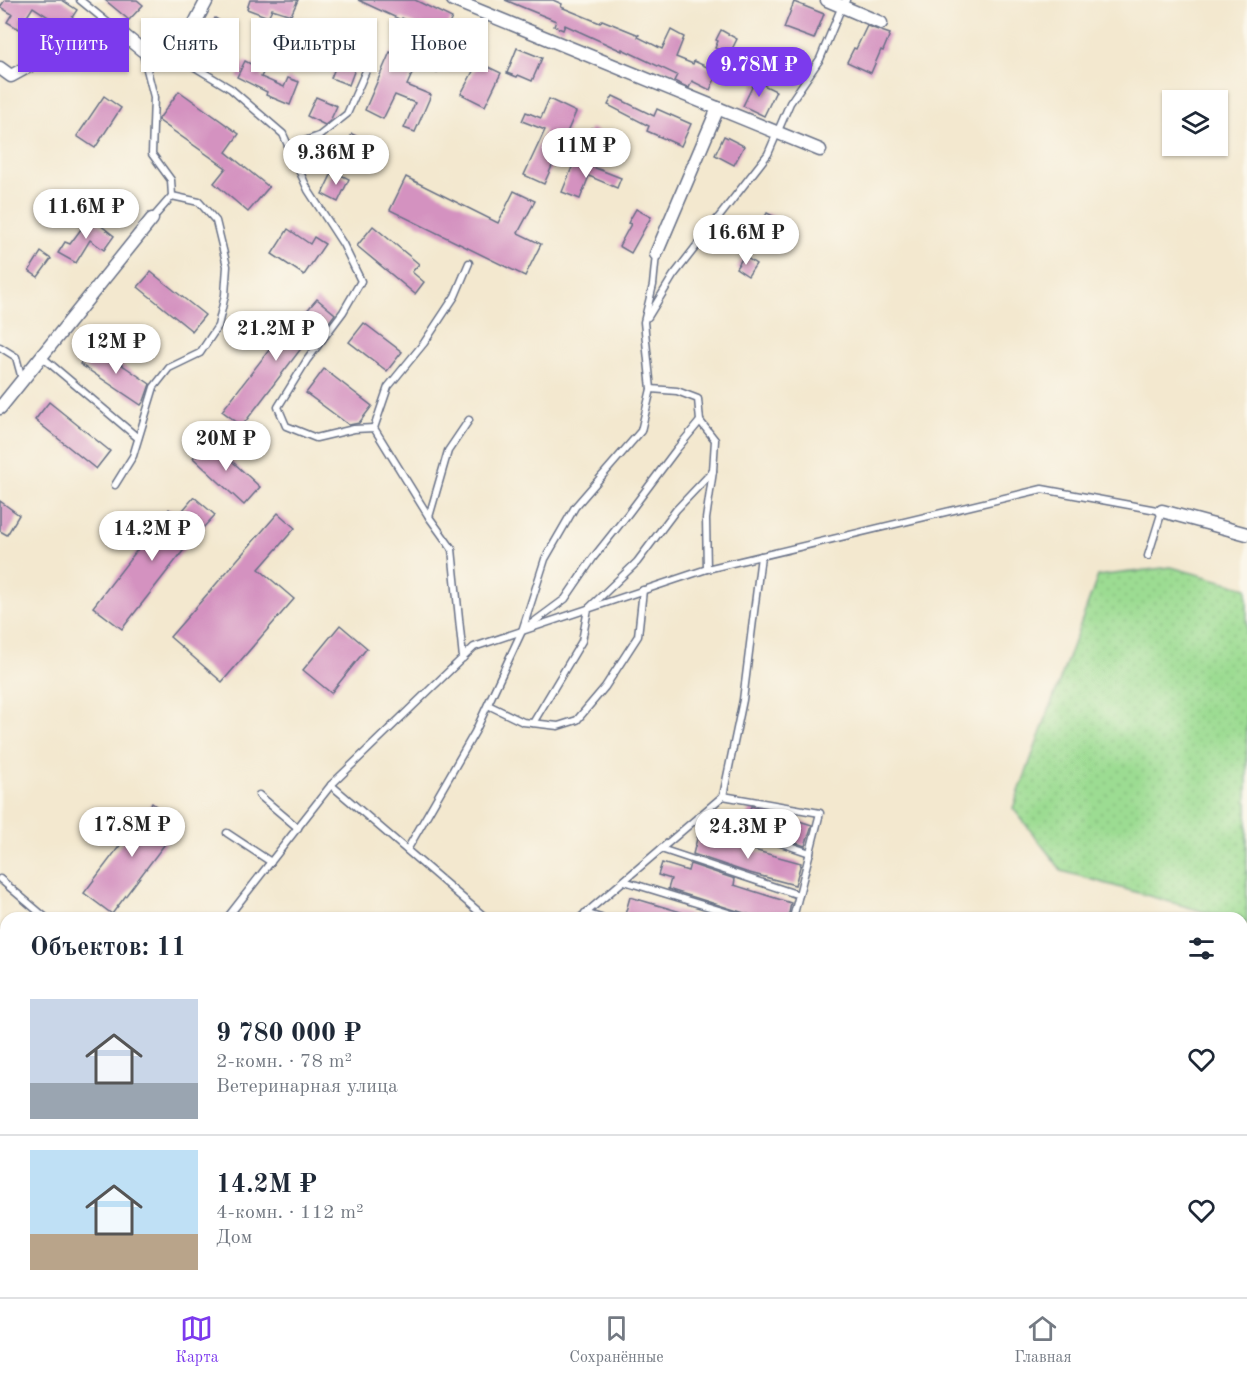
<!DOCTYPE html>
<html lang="ru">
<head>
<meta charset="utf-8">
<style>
	body { margin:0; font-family:"Old Standard TT",serif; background:#f2f2f3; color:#1f2937; height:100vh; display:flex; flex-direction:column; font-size:22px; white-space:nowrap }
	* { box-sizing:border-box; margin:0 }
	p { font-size:20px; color:#747a83 }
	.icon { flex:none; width:33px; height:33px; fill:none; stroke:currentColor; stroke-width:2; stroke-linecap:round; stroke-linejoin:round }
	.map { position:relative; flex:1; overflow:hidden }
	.sheet { position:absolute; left:0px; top:912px; width:1248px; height:386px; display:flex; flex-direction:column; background:#fff; border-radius:18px 18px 0 0; box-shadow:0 2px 4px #0004 }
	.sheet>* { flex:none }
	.guide { position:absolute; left:18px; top:18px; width:600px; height:54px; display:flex; gap:12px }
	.fabs { position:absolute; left:1162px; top:90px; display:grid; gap:12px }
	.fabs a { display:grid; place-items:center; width:66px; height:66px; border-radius:0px; background:#fff; box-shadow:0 2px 4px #0004; font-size:30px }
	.price { position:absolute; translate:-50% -51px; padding:0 14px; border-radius:21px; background:#fff; color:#222; font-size:20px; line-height:39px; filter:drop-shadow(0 2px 3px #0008) }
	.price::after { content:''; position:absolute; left:50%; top:36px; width:18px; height:14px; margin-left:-9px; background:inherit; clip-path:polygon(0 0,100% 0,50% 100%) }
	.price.on { background:#7c3aed; color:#fff }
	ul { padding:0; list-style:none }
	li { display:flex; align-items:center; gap:18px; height:150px; padding:0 30px }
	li+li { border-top:2px solid #e0e1e3 }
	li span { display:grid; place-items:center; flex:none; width:168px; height:120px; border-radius:0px; color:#555 }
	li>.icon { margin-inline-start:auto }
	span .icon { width:72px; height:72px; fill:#fffc; stroke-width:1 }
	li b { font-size:26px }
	h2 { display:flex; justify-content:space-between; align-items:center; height:72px; padding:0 30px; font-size:26px }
	.pill { padding:0 21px; border-radius:0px; background:#fff; box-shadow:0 2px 4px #0004; font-size:21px; line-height:54px }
	.pill.on { background:#7c3aed; color:#fff }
	.tab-bar { display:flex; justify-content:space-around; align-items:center; height:84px; border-top:2px solid #e0e1e3; background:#fff; font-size:16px; color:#747a83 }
	.tab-bar a { display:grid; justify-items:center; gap:3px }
	.tab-bar .on { color:#7c3aed }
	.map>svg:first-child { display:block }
</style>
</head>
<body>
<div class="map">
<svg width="1247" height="1297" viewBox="0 0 1247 1297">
	<defs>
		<pattern id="grass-dots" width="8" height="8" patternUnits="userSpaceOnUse" patternTransform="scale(1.5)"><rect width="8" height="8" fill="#9cdc92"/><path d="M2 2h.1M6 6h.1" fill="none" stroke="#86bd80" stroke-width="1.8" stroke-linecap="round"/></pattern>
	</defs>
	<rect width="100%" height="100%" fill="#fbf7ec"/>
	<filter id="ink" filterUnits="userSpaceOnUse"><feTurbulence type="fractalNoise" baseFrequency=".0167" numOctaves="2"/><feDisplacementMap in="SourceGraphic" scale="12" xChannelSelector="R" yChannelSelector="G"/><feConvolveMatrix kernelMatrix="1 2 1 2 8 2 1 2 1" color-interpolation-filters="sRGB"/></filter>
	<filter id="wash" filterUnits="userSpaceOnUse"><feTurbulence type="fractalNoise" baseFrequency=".008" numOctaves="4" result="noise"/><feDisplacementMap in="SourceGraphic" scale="24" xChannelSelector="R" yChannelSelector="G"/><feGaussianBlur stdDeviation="1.35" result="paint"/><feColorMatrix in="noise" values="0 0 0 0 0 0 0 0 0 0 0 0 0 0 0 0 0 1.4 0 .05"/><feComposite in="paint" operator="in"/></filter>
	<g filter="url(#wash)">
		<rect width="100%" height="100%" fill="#f3e8cf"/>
		<path fill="url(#grass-dots)" stroke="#5c8678" stroke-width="1.5" d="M1171,567L1247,588V924L1242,922V918H1226L1062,871L1013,808L1098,576Z"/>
		<g id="blocks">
			<g fill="#d492c0">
				<path d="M5,0H62L77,10L65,28L33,7L19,29L7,22L12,14L0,7Z"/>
				<path d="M105,0H137L143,5L129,20Z"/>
				<path d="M250,0H298L291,15L272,9L268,17L247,9Z"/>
				<path d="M358,0H415L452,18L442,38L402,18L401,20Z"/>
				<path d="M505,0H553L562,4L561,7L600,23L602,20L639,35L638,37L662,49L671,30L684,37L676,57L693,64L694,61L718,72L710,90L692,81L689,88L674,81L677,75L622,49V51L565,25L563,30L554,26L556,21Z"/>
				<path d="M794,2L824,14L814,39L784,28Z"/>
				<path d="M215,18L232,28L221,47L204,38Z"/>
				<path d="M867,26L890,34L883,51L881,50L871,73L847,62L854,48L856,49Z"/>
				<path d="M721,30L737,39L729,55L715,48L718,41L716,40Z"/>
				<path d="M347,38L364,45L349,85L331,78Z"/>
				<path d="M517,48L542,58L532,81L518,75L517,77L507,73Z"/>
				<path d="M390,52L416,65L407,85L431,95L415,132L404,128L415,103L395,95L383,119L365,110Z"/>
				<path d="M427,52L443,60L437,72L421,64Z"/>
				<path d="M245,61L264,71L261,77L284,87L288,78L299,82L290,105L266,95L267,92L237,77Z"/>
				<path d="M478,62L501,73L485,106L461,94Z"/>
				<path d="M755,81L776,91L764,116L743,106Z"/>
				<path d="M179,91L239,134L226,152L269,187L248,212L214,183L226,168L158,120Z"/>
				<path d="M104,96L121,108L95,148L77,136Z"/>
				<path d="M613,96L654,116L657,109L691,124L681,146L647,131L649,126L608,105Z"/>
				<path d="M316,97L337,106L330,121L325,125L307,116Z"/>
				<path d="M549,99L576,112L544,184L524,175L545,130L522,121L526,112L541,118Z"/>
				<path d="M591,128L615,140L607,155L584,143Z"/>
				<path d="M352,134L372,144L362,164L342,154Z"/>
				<path d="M724,136L744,146L734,165L715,155Z"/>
				<path d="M575,160L621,178L617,188L589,176L580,199L562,192Z"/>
				<path d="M333,171L349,179L338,202L322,194Z"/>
				<path d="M406,177L498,223L514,191L535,201L518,233L541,244L525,276L390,210Z"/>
				<path d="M636,209L651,217L631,253L619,246L631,224L628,223Z"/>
				<path d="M767,213L787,223L772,251L754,241V237Z"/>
				<path d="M90,217L114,236L104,250L90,240L76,263L58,253L65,242L70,244Z"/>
				<path d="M373,226L419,264L412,272L424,282L415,294L357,246Z"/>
				<path d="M288,229L310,244L314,237L325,244L304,275L272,254Z"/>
				<path d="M41,252L51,259L38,277L29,271Z"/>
				<path d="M744,256L756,264L748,276L736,268Z"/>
				<path d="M151,272L205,315L192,331L138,287Z"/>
				<path d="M317,299L335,314L327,325L322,321L242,426L222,411L293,319L297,322Z"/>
				<path d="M364,323L402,352L387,371L349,342Z"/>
				<path d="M93,345L150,384L144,401L141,405L80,364Z"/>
				<path d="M324,369L372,406L359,423L349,425L306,393Z"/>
				<path d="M49,402L110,451L96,469L35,420Z"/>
				<path d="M209,440L260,487L244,505L193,458Z"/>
				<path d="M194,497L215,515L202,529L201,528L122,629L93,607L169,509L178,516Z"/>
				<path d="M0,501L19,515L7,535L0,531Z"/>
				<path d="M278,513L295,528L259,569L294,599L222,682L170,637Z"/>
				<path d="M340,625L367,648L331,693L303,670Z"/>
				<path d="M152,803L180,824L112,914L84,893Z"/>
				<path d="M751,806L812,825L805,846L745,825Z"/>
				<path d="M698,835L801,863L795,885L746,872L693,854Z"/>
				<path d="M662,863L688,871L690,864L735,879L734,885L791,903L788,918H760L668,889L671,879L658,875Z"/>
				<path d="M630,897L691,915L690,918H624Z"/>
			</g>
		</g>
	</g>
	<g filter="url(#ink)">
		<use href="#blocks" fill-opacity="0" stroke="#677086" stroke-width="1.5"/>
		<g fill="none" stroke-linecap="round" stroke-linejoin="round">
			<defs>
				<g id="lane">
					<path d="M80,0L118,31"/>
					<path d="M142,50L154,97L152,154L171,180L172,196L152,219"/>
					<path d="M178,57L231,89L283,134L308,190L343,244L361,281L343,312L307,360L278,407L286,426L316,438L354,429L374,428L429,517L452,549L463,658"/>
					<path d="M288,147L319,136L347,114L369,64"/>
					<path d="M648,317L673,276L768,154L790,103L820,59L842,6L846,0"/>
					<path d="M0,347L16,357L22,379"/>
					<path d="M41,356L138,438"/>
					<path d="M374,428L388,387L424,343L455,296L469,263"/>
					<path d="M115,485L133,456L154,387L169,368L200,353L218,326L225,295L227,266L216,221L199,202L172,196"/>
					<path d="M429,517L448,451L469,420"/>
					<path d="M707,569L706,519L713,471"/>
					<path d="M527,627L565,599L593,558L628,514L676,450L700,421L698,399L677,391L651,389"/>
					<path d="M488,705L523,722L558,726L577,720L605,687L638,636L643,590"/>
					<path d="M533,723L582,641L588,609L637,562L676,510L713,471L715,440L700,421"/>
					<path d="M331,785L486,918"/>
					<path d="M259,795L298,828"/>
					<path d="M723,796L743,700L761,556"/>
					<path d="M700,815L810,853"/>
					<path d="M227,833L271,862"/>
					<path d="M661,849L799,895"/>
					<path d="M407,850L475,732L522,631L545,559L575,507L641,431L651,389L644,322L653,285L656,254"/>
					<path d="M0,879L46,918"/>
					<path d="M624,881L745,918"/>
					<path d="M585,913L601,918"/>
					<path d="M227,918L331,785L474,647L707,569L1042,489L1162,511L1148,556"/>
					<path d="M580,918L723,796L820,813L793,918"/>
					<path d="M0,1059L6,1052"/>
					<path d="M407,1292L414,1297"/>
					<path d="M44,1297L48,1292"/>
					<path d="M277,1297L281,1292"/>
					<path d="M649,1297L651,1292"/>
				</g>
				<g id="street">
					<path d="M453,0L820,150"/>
					<path d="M827,0L881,23"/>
					<path d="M0,68L11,76L64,47L98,32L121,33L142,50L177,57L207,0"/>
					<path d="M656,254L718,108"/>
					<path d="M0,408L152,219"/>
					<path d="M1162,511L1247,534"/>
					<path d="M0,1204L6,1196"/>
				</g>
			</defs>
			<use href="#lane" stroke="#677086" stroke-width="9"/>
			<use href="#street" stroke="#677086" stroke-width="15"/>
			<use href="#lane" stroke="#fff" stroke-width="6"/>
			<use href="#street" stroke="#fff" stroke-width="12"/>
		</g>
	</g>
</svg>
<div class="fabs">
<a><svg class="icon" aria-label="layers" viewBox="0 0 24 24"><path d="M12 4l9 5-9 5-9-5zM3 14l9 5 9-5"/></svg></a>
</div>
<b class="price on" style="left:759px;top:98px">9.78M ₽</b>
<b class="price" style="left:586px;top:179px">11M ₽</b>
<b class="price" style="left:336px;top:186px">9.36M ₽</b>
<b class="price" style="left:86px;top:240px">11.6M ₽</b>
<b class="price" style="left:746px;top:266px">16.6M ₽</b>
<b class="price" style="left:276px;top:362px">21.2M ₽</b>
<b class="price" style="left:116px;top:375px">12M ₽</b>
<b class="price" style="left:226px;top:472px">20M ₽</b>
<b class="price" style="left:152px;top:562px">14.2M ₽</b>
<b class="price" style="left:132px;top:858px">17.8M ₽</b>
<b class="price" style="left:748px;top:860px">24.3M ₽</b>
<div class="guide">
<a class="pill on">Купить</a>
<a class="pill">Снять</a>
<a class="pill">Фильтры</a>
<a class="pill">Новое</a>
</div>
<section class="sheet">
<h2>Объектов: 11<svg class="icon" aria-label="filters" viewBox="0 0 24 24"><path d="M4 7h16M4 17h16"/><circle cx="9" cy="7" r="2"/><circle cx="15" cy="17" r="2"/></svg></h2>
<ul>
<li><span style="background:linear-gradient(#c9d6e8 70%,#9aa5b1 0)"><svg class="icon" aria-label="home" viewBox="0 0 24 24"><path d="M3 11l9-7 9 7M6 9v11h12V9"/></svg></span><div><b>9 780 000 ₽</b><p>2-комн. · 78 m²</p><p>Ветеринарная улица</p></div><svg class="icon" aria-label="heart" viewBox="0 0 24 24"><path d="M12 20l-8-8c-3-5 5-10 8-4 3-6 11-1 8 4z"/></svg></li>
<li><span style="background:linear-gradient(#bfe0f5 70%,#b9a48a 0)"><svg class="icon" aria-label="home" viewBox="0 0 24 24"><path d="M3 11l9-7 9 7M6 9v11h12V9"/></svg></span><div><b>14.2M ₽</b><p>4-комн. · 112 m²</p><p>Дом</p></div><svg class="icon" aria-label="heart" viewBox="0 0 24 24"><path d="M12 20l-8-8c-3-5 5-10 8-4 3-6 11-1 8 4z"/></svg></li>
</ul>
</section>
</div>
<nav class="tab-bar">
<a class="on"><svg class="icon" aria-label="map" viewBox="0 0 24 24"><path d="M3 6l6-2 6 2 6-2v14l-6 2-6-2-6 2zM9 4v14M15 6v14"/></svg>Карта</a>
<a><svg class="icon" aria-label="saved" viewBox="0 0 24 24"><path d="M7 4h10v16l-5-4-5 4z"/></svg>Сохранённые</a>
<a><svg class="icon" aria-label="home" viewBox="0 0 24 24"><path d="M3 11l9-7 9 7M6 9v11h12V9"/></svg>Главная</a>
</nav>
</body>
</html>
